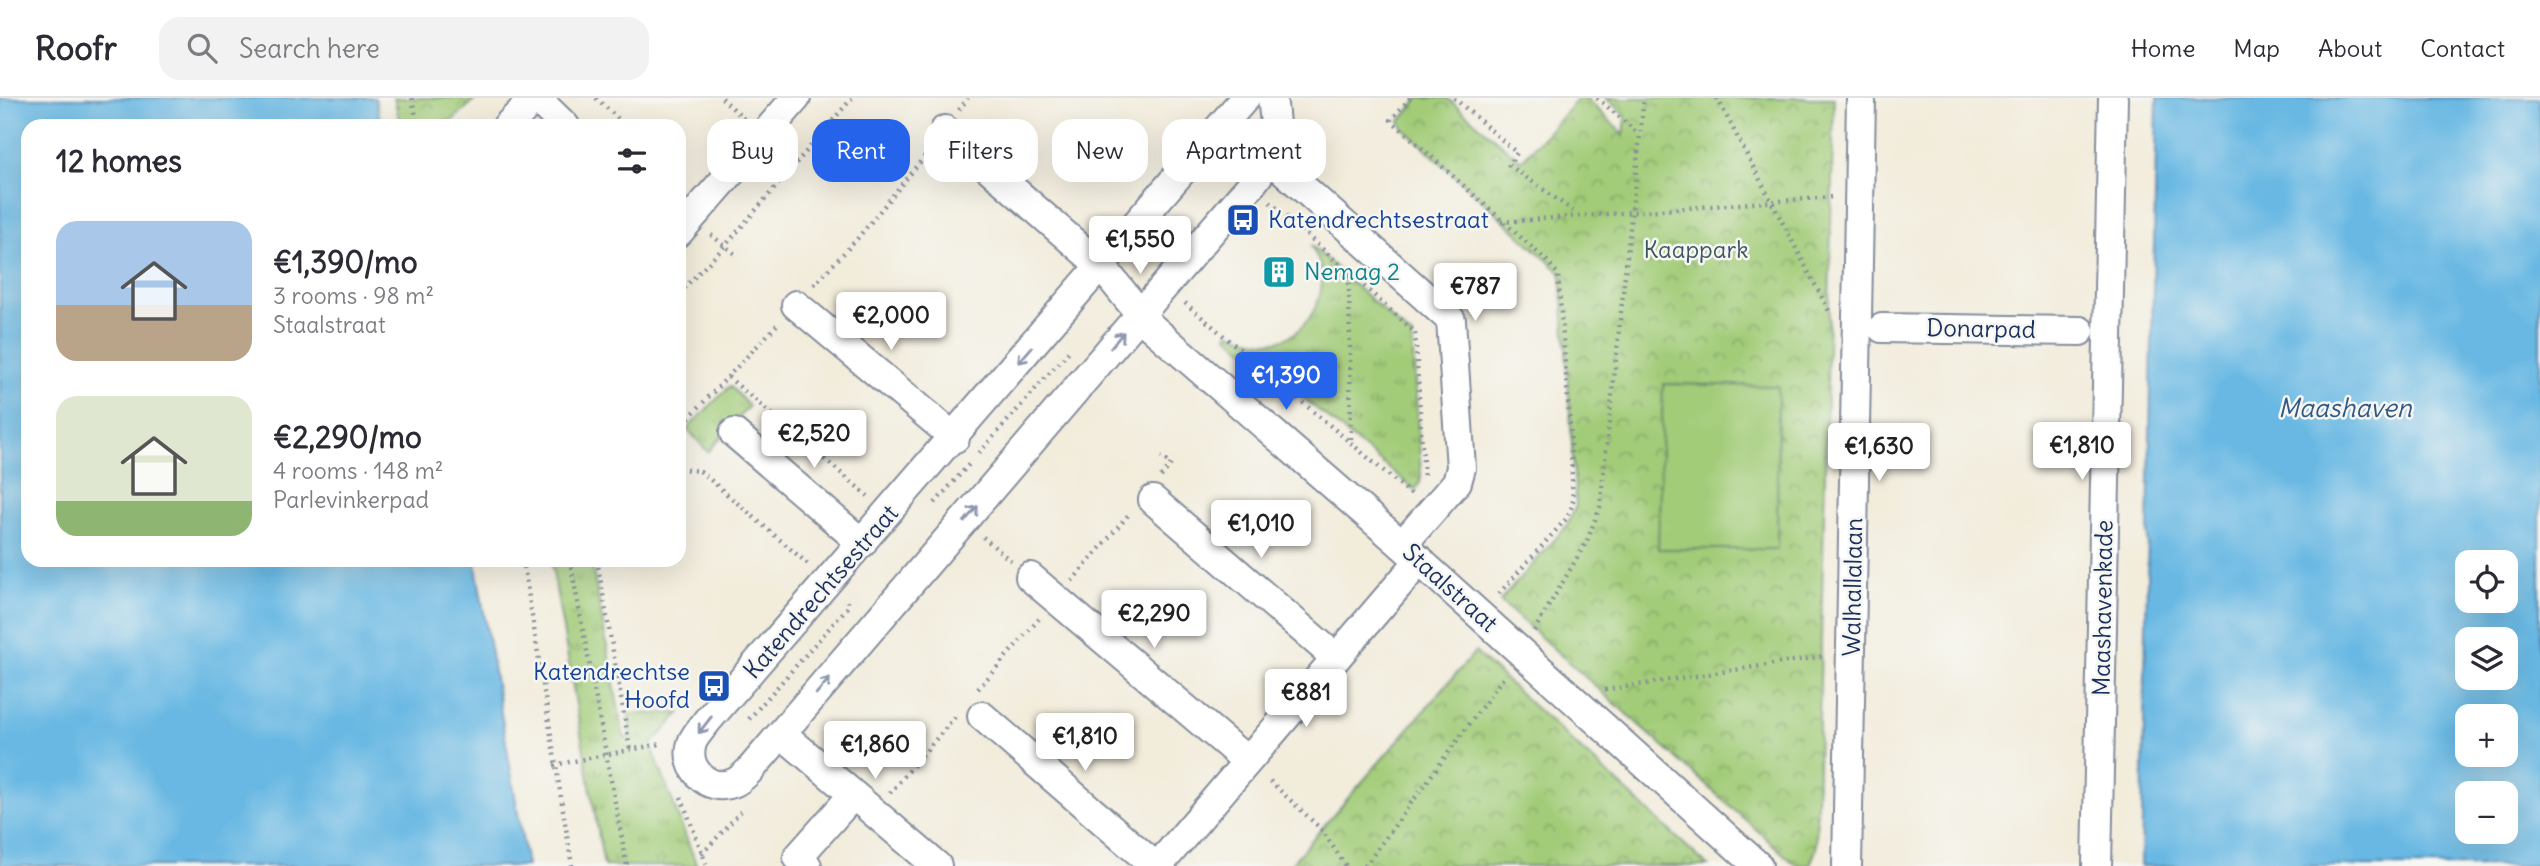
<!DOCTYPE html>
<html lang="en">
<head>
<meta charset="utf-8">
<style>
	body { margin:0; font-family:Delius,sans-serif; background:#f2f2f3; color:#2b2b33; height:100vh; display:flex; flex-direction:column; font-size:26px; white-space:nowrap }
	* { box-sizing:border-box; margin:0 }
	p { font-size:23px; color:#7c7c81 }
	.icon { flex:none; width:38px; height:38px; fill:none; stroke:currentColor; stroke-width:2; stroke-linecap:round; stroke-linejoin:round }
	.map { position:relative; flex:1; overflow:hidden }
	.drawer { position:absolute; left:21px; top:21px; width:665px; height:448px; display:flex; flex-direction:column; background:#fff; border-radius:21px; box-shadow:0 7px 28px #0002 }
	.drawer>* { flex:none }
	.guide { position:absolute; left:707px; top:21px; width:665px; height:63px; display:flex; gap:14px }
	.controls { position:absolute; left:2455px; top:452px; display:grid; gap:14px }
	.controls a { display:grid; place-items:center; width:63px; height:63px; border-radius:14px; background:#fff; box-shadow:0 7px 28px #0002; font-size:35px }
	.price { position:absolute; translate:-50% -60px; padding:0 16px; border-radius:7px; background:#fff; color:#222; font-size:23px; line-height:46px; filter:drop-shadow(0 2px 4px #0008) }
	.price::after { content:''; position:absolute; left:50%; top:42px; width:21px; height:16px; margin-left:-10px; background:inherit; clip-path:polygon(0 0,100% 0,50% 100%) }
	.price.on { background:#2563eb; color:#fff }
	ul { padding:0; list-style:none }
	li { display:flex; align-items:center; gap:21px; height:175px; padding:0 35px }
	li span { display:grid; place-items:center; flex:none; width:196px; height:140px; border-radius:21px; color:#555 }
	li>.icon { margin-inline-start:auto }
	span .icon { width:84px; height:84px; fill:#fffc; stroke-width:1 }
	li b { font-size:30px }
	h2 { display:flex; justify-content:space-between; align-items:center; height:84px; padding:0 35px; font-size:30px }
	.tag { padding:0 24px; border-radius:21px; background:#fff; box-shadow:0 7px 28px #0002; font-size:24px; line-height:63px }
	.tag.on { background:#2563eb; color:#fff }
	header { display:flex; align-items:center; gap:42px; box-sizing:border-box; height:98px; padding:0 35px; background:#fff; border-bottom:2px solid #e1e1e2 }
	header strong { font-size:33px }
	nav { display:flex; gap:38px; margin-inline-start:auto; font-size:24px }
	.search { width:490px; height:63px; background:#f2f2f3; display:flex; align-items:center; gap:18px; box-sizing:border-box; padding:0 24px; border-radius:21px; color:#7c7c81; font-size:26px }
	.map>svg:first-child { display:block }
</style>
</head>
<body>
<header>
<strong>Roofr</strong>
<div class="search"><svg class="icon" aria-label="search" viewBox="0 0 24 24"><circle cx="10" cy="10" r="6"/><path d="M15 15l6 6"/></svg>Search here</div>
<nav><a>Home</a><a>Map</a><a>About</a><a>Contact</a></nav>
</header>
<div class="map">
<svg width="2540" height="768" viewBox="0 0 2540 768">
	<defs>
		<pattern id="grass-tufts" width="24" height="20" patternUnits="userSpaceOnUse" patternTransform="scale(1.75)"><rect width="24" height="20" fill="#a2cc78"/><path d="M3 7l-1-3M5 7V3M7 7l1-3M15 17l-1-3M17 17v-4M19 17l1-3" fill="none" stroke="#83a666"/></pattern>
		<pattern id="park-crowns" width="20" height="18" patternUnits="userSpaceOnUse" patternTransform="scale(1.75)"><rect width="20" height="18" fill="#a2cc78"/><path d="M2 6a3 3 0 1 1 6 0M12 15a3 3 0 1 1 6 0" fill="none" stroke="#83a666"/></pattern>
	</defs>
	<rect width="100%" height="100%" fill="#f6f6f2"/>
	<filter id="ink" filterUnits="userSpaceOnUse"><feTurbulence type="fractalNoise" baseFrequency=".0143" numOctaves="2"/><feDisplacementMap in="SourceGraphic" scale="14" xChannelSelector="R" yChannelSelector="G"/><feConvolveMatrix kernelMatrix="1 2 1 2 8 2 1 2 1" color-interpolation-filters="sRGB"/></filter>
	<filter id="wash" filterUnits="userSpaceOnUse"><feTurbulence type="fractalNoise" baseFrequency=".00686" numOctaves="4" result="noise"/><feDisplacementMap in="SourceGraphic" scale="28" xChannelSelector="R" yChannelSelector="G"/><feGaussianBlur stdDeviation="1.57" result="paint"/><feColorMatrix in="noise" values="0 0 0 0 0 0 0 0 0 0 0 0 0 0 0 0 0 1.4 0 .05"/><feComposite in="paint" operator="in"/></filter>
	<g filter="url(#wash)">
		<rect width="100%" height="100%" fill="#f2ecdb"/>
		<g fill="url(#grass-tufts)" stroke="#5e7e6b" stroke-width="2">
			<path d="M1311,147L1412,239L1421,378L1420,385L1415,392L1227,237L1229,234C1240,238 1253,244 1265,244C1301,245 1323,208 1322,177C1322,167 1315,156 1311,147Z"/>
			<path d="M730,288L749,308L708,354L687,331Z"/>
			<path d="M551,462H591L624,640L630,639L629,616L680,615L651,647L697,768H604Z"/>
		</g>
		<g fill="url(#park-crowns)" stroke="#5e7e6b" stroke-width="2">
			<path d="M394,0H477L446,28H401Z"/>
			<path d="M1419,0H1447L1521,63L1579,0H1586L1624,37L1626,18L1606,0H1834L1816,751L1810,767H1796L1500,503L1566,429L1576,408L1561,175L1403,30L1400,23Z"/>
			<path d="M1475,554L1503,580L1708,768H1289Z"/>
		</g>
		<path fill="#a2cc78" stroke="#5e7e6b" stroke-width="2" d="M1663,286L1778,288L1777,451H1658Z"/>
		<g fill="#68b8e3" stroke="#4274a0" stroke-width="2" fill-rule="evenodd">
			<path d="M0,0H375L382,28H28V462H475L527,768H0Z"/>
			<path d="M2157,0H2540V768H2141ZM2468,464H2506V502H2468ZM2468,541H2506V579H2468ZM2468,618H2506V656H2468ZM2468,695H2506V733H2468Z"/>
		</g>
	</g>
	<g filter="url(#ink)">
		<g fill="none" stroke-linecap="round" stroke-linejoin="round">
			<defs>
				<g id="minor">
					<path d="M536,0L565,28"/>
					<path d="M1245,0L707,623C703,629 694,638 692,645C684,670 708,695 733,685C739,683 745,677 750,672L1251,87C1277,54 1278,41 1272,0"/>
					<path d="M507,28L535,0"/>
					<path d="M945,32L1102,169L1149,227L1402,447L1758,768"/>
					<path d="M1272,58L1282,71L1451,222L1461,370L1457,384L1402,447"/>
					<path d="M679,134L796,0"/>
					<path d="M796,207L955,340"/>
					<path d="M1882,230L2080,233"/>
					<path d="M734,335L862,445"/>
					<path d="M1153,402L1336,560"/>
					<path d="M1030,479L1246,662"/>
					<path d="M982,618L1155,768"/>
					<path d="M782,636L937,768"/>
					<path d="M807,768L798,759L853,697"/>
					<path d="M1158,768L1420,462"/>
					<path d="M1847,768L1861,0"/>
					<path d="M2097,768L2113,0"/>
				</g>
			</defs>
			<use href="#minor" stroke="#868e9c" stroke-width="32"/>
			<g stroke="#868e9c" stroke-width="4.5" stroke-dasharray="2 5" stroke-linecap="butt">
				<path d="M412,0L418,28"/>
				<path d="M596,0L626,28"/>
				<path d="M722,0L745,22"/>
				<path d="M1410,0L1391,22L1547,163L1558,176L1570,328L1573,406L1567,420L1496,499"/>
				<path d="M1454,0L1517,55L1509,67L1576,115"/>
				<path d="M1597,0L1639,36"/>
				<path d="M1717,0L1829,213"/>
				<path d="M959,12L968,0"/>
				<path d="M1270,104L1415,234L1424,381"/>
				<path d="M1501,124L1833,99"/>
				<path d="M711,137L735,156"/>
				<path d="M1349,178L1351,344"/>
				<path d="M814,187L857,141L929,53"/>
				<path d="M679,195L725,148L852,0"/>
				<path d="M1185,205L1411,396"/>
				<path d="M728,279L868,398"/>
				<path d="M679,330L777,227"/>
				<path d="M979,355L1071,251"/>
				<path d="M679,371L700,373L808,466"/>
				<path d="M1161,379L1171,366L1161,359"/>
				<path d="M935,405L971,364"/>
				<path d="M983,439L1011,463"/>
				<path d="M523,462L572,768"/>
				<path d="M570,462L627,768"/>
				<path d="M597,462L630,651"/>
				<path d="M1072,483L1130,415"/>
				<path d="M1534,533L1587,443L1600,409L1644,0"/>
				<path d="M978,591L1039,521"/>
				<path d="M1605,592L1825,558"/>
				<path d="M749,621L848,509V503"/>
				<path d="M554,667L660,646"/>
				<path d="M1270,683L1321,731L1346,768"/>
				<path d="M890,695L955,619"/>
				<path d="M681,699L707,768"/>
				<path d="M702,756L743,711"/>
				<path d="M1365,768L1506,576"/>
			</g>
			<use href="#minor" stroke="#fff" stroke-width="28"/>
		</g>
		<defs><path id="oneway-shaft" d="M-6 0H5M1.5-3L5.5 0L1.5 3" fill="none" stroke-width="1.6" stroke-linecap="round" stroke-linejoin="round" transform="scale(1.75)"/></defs>
		<g stroke="#8d97ae">
			<use href="#oneway-shaft" transform="translate(1117 242) rotate(-50)"/>
			<use href="#oneway-shaft" transform="translate(1025 257) rotate(131)"/>
			<use href="#oneway-shaft" transform="translate(971 416) rotate(-49)"/>
			<use href="#oneway-shaft" transform="translate(823 588) rotate(-49)"/>
			<use href="#oneway-shaft" transform="translate(705 627) rotate(128)"/>
		</g>
	</g>
	<defs>
		<symbol id="bus-square" viewBox="-11 -11 22 22"><rect x="-9" y="-9" width="18" height="18" rx="4" fill="#1a4fb4" stroke="#f6f6f2"/><path d="M-5-6H5V4H4V6H2V4H-2V6H-4V4H-5ZM-3.5-4V0h7V-4ZM-3.5 1.2v1.5H-2V1.2ZM2 1.2v1.5H3.5V1.2Z" fill="#fff"/></symbol>
		<symbol id="building-square" viewBox="-11 -11 22 22"><rect x="-9" y="-9" width="18" height="18" rx="4" fill="#0f9aa8" stroke="#f6f6f2"/><path d="M-4-6H4V6H1V3H-1V6H-4ZM-2.5-4.3h1.7v1.8h-1.7ZM.8-4.3h1.7v1.8H.8ZM-2.5-1h1.7V.8h-1.7ZM.8-1h1.7V.8H.8Z" fill="#fff"/></symbol>
	</defs>
	<g fill-rule="evenodd">
		<use href="#bus-square" x="1224" y="103" width="38" height="38"/>
		<use href="#building-square" x="1260" y="155" width="38" height="38"/>
		<use href="#bus-square" x="695" y="569" width="38" height="38"/>
	</g>
	<g text-anchor="middle" stroke-width="5" stroke-linejoin="round" paint-order="stroke">
		<g font-size="24" fill="#164399" stroke="#f6f6f2" text-anchor="start">
			<text x="1268" y="130">Katendrechtsestraat</text>
			<text x="690" y="582" text-anchor="end">Katendrechtse<tspan x="690" dy="28">Hoofd</tspan></text>
		</g>
		<g font-size="24" fill="#3d5664" stroke="#f6f6f2">
			<text x="1696" y="160">Kaappark</text>
		</g>
		<g font-size="24" fill="#0d838f" stroke="#f6f6f2" text-anchor="start">
			<text x="1304" y="182">Nemag 2</text>
		</g>
		<g font-size="24" fill="#1b2f5e" stroke="#f6f6f2">
			<text transform="translate(1981 231) rotate(1)" y="8">Donarpad</text>
			<text transform="translate(1853 489) rotate(-89)" y="8">Walhallalaan</text>
			<text transform="translate(1450 490) rotate(42)" y="8">Staalstraat</text>
			<text transform="translate(821 494) rotate(-49)" y="8">Katendrechtsestraat</text>
			<text transform="translate(2103 510) rotate(-89)" y="8">Maashavenkade</text>
		</g>
		<g font-size="26" font-style="italic" fill="#325886" stroke="#f6f6f2">
			<text x="2345" y="319">Maashaven</text>
		</g>
	</g>
</svg>
<div class="controls">
<a><svg class="icon" aria-label="locate" viewBox="0 0 24 24"><circle cx="12" cy="12" r="6"/><path d="M12 2v4M12 18v4M2 12h4M18 12h4"/></svg></a>
<a><svg class="icon" aria-label="layers" viewBox="0 0 24 24"><path d="M12 4l9 5-9 5-9-5zM3 14l9 5 9-5"/></svg></a>
<a>+</a>
<a>−</a>
</div>
<b class="price" style="left:1140px;top:178px">€1,550</b>
<b class="price" style="left:1475px;top:225px">€787</b>
<b class="price" style="left:891px;top:254px">€2,000</b>
<b class="price on" style="left:1286px;top:314px">€1,390</b>
<b class="price" style="left:814px;top:372px">€2,520</b>
<b class="price" style="left:2082px;top:384px">€1,810</b>
<b class="price" style="left:1879px;top:385px">€1,630</b>
<b class="price" style="left:1261px;top:462px">€1,010</b>
<b class="price" style="left:1154px;top:552px">€2,290</b>
<b class="price" style="left:1306px;top:631px">€881</b>
<b class="price" style="left:1085px;top:675px">€1,810</b>
<b class="price" style="left:875px;top:683px">€1,860</b>
<div class="guide">
<a class="tag">Buy</a>
<a class="tag on">Rent</a>
<a class="tag">Filters</a>
<a class="tag">New</a>
<a class="tag">Apartment</a>
</div>
<section class="drawer">
<h2>12 homes<svg class="icon" aria-label="filters" viewBox="0 0 24 24"><path d="M4 7h16M4 17h16"/><circle cx="9" cy="7" r="2"/><circle cx="15" cy="17" r="2"/></svg></h2>
<ul>
<li><span style="background:linear-gradient(#a9c7e8 60%,#b9a48a 0)"><svg class="icon" aria-label="home" viewBox="0 0 24 24"><path d="M3 11l9-7 9 7M6 9v11h12V9"/></svg></span><div><b>€1,390/mo</b><p>3 rooms · 98 m²</p><p>Staalstraat</p></div></li>
<li><span style="background:linear-gradient(#dfe7d0 75%,#8fb573 0)"><svg class="icon" aria-label="home" viewBox="0 0 24 24"><path d="M3 11l9-7 9 7M6 9v11h12V9"/></svg></span><div><b>€2,290/mo</b><p>4 rooms · 148 m²</p><p>Parlevinkerpad</p></div></li>
</ul>
</section>
</div>
</body>
</html>
